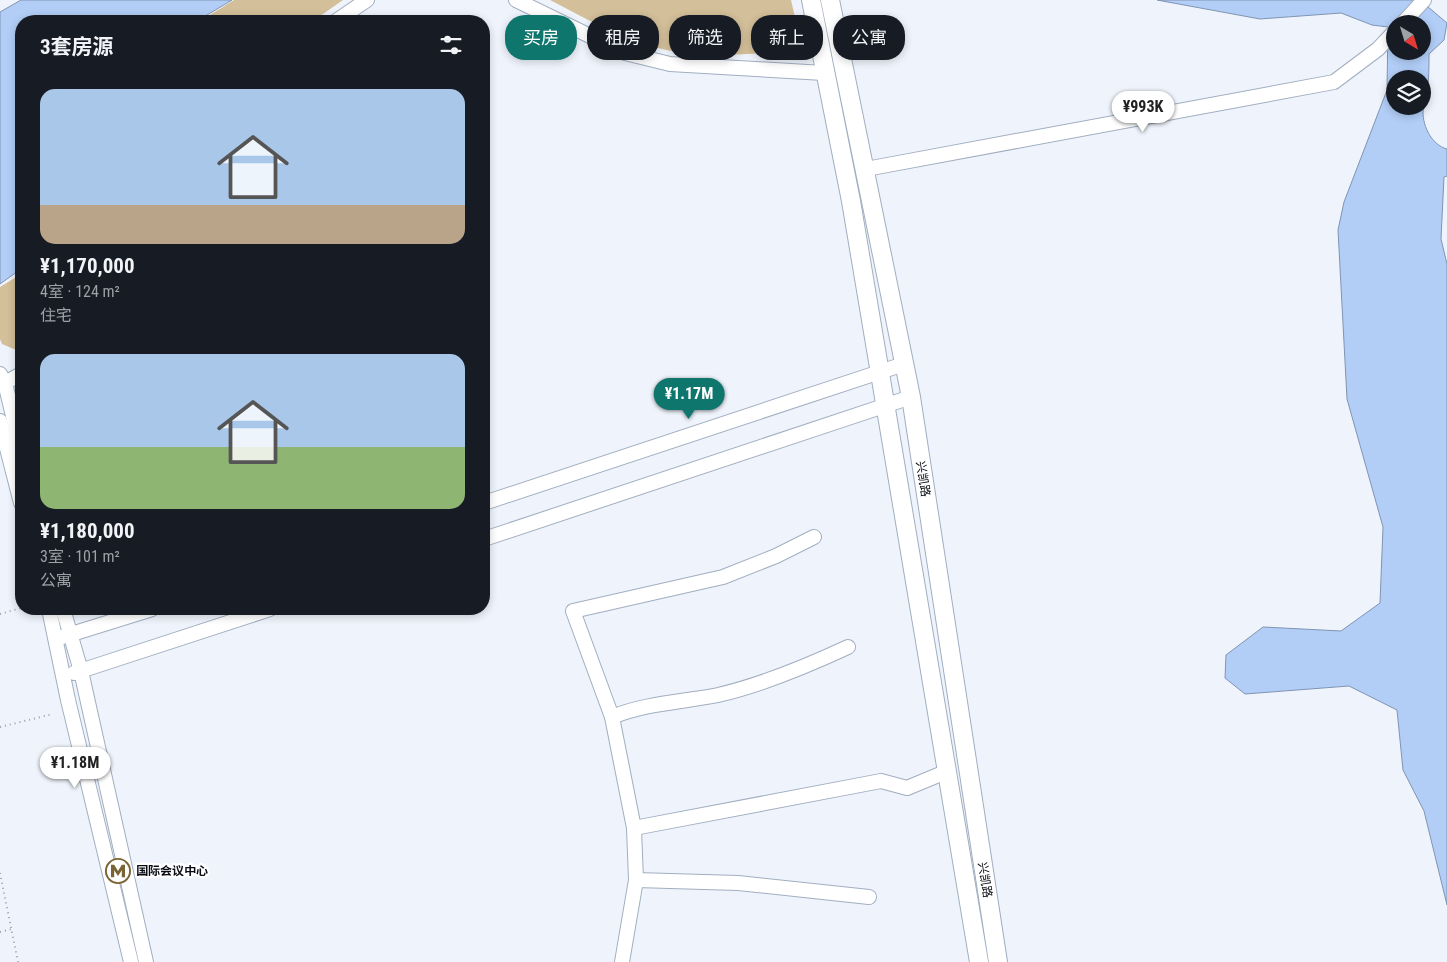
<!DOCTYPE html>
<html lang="zh">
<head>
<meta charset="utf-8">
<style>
	body { margin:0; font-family:"Roboto Condensed","Noto Sans SC",sans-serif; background:#242831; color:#f1f3f6; height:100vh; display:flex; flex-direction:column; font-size:19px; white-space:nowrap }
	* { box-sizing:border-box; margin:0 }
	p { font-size:16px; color:#9ea1a6 }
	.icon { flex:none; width:28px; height:28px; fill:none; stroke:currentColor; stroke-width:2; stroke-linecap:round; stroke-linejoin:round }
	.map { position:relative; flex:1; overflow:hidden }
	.sheet { position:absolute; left:15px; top:15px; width:475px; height:600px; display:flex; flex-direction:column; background:#171b24; border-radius:20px; box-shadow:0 2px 8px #0003 }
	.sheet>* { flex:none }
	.guide { position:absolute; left:505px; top:15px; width:475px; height:45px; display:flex; gap:10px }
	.needle { width:32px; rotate:142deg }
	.buttons { position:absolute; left:1386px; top:15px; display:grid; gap:10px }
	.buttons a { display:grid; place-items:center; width:45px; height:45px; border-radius:50%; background:#171b24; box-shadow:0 2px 8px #0003; font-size:25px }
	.price { position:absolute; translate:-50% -42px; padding:0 11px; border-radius:18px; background:#fff; color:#222; font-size:16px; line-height:32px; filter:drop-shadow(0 1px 2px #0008) }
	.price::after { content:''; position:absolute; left:50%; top:30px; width:15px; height:11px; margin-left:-8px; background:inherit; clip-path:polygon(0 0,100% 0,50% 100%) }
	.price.selected { background:#0f766e; color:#fff }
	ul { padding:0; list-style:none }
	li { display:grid; align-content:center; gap:10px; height:265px; padding:0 25px }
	li span { display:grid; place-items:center; height:155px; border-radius:15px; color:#555 }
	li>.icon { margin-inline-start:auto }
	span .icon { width:90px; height:90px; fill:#fffc; stroke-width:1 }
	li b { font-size:21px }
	h2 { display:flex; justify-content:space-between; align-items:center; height:60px; padding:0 25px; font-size:21px }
	.pill { padding:0 18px; border-radius:20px; background:#171b24; box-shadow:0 2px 8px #0003; font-size:18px; line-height:45px }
	.pill.selected { background:#0f766e; color:#fff }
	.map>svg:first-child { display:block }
</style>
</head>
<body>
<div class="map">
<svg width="1447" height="962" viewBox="0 0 1447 962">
	<rect width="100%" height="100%" fill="#eff4fc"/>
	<g fill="#d3bf99">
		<path d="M234,0H343L313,21H200Z"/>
		<path d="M550,0H791L801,43L791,53C749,53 698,59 658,48C619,38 585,18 550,0Z"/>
		<path d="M21,274V352L2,344L0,339V287Z"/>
	</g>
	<g fill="#b2cef7" stroke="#7f94b2" fill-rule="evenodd">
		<path d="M21,0H232L197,21H21V269L0,284V12Z"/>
		<path d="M1157,0H1426L1427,6L1447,23L1444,40L1429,54C1429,67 1429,80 1427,93C1427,99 1423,106 1423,112C1423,127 1432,145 1447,149V176L1444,177L1441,239L1447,264V905L1424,811L1403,770L1397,710L1349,686L1245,694L1225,678L1226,655L1263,627L1341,631L1380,603L1383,527L1347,399L1338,230L1344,202L1387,90L1388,27L1372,25L1341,13L1260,19ZM1395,24H1422V51H1395ZM1395,79H1422V106H1395Z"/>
	</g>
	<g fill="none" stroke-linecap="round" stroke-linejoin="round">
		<defs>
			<g id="minor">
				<path d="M516,0L625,53L670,64L824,73"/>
				<path d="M336,21L367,0"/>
				<path d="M1402,24L1424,0"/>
				<path d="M866,169L1334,82L1378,49L1395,31"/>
				<path d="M0,374L5,383L21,449"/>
				<path d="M5,383L21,374"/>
				<path d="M0,421L21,503"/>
				<path d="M484,503L904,364"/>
				<path d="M484,539L911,397"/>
				<path d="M49,609L68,700L131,962"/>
				<path d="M63,609L81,671L146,962"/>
				<path d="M62,637L152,609"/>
				<path d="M74,673L270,609"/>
				<path d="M612,717C646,703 683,702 718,695C762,685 807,666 848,647"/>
				<path d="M634,828L881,781L907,788L948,771"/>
				<path d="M636,880L738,883L869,897"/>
				<path d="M622,962L636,880L634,828L612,717L573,611L723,577L776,556L814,537"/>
			</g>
			<g id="major">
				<path d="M811,0L851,201L979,962"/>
				<path d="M830,0L911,397L998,962"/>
			</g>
		</defs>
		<use href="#minor" stroke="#a1aec0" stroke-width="16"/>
		<use href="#major" stroke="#a1aec0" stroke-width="20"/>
		<g stroke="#9ba0a7" stroke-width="2" stroke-dasharray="1 4" stroke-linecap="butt">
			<path d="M0,614L21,608"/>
			<path d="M0,727L53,714"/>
			<path d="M0,873L18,962"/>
			<path d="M0,932L12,929"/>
		</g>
		<use href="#minor" stroke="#fff" stroke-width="14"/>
		<use href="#major" stroke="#fff" stroke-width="18"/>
	</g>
	<defs>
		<symbol id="metro-ring" viewBox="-11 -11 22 22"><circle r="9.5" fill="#fff" stroke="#7b6434" stroke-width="1.5"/><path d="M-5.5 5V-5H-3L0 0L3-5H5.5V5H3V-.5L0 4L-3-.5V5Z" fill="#7b6434"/></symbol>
	</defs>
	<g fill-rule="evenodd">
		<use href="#metro-ring" x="104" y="857" width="28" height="28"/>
	</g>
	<g text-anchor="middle" stroke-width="4.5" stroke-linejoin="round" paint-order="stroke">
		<g font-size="12" fill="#080c12" stroke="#fff">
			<text transform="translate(923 479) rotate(81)" y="4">兴凯路</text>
			<text transform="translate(985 880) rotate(81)" y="4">兴凯路</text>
		</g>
		<g font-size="12" font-weight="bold" fill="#080c12" stroke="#fff" text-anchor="start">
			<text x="136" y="875">国际会议中心</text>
		</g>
	</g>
</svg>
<div class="buttons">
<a><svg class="needle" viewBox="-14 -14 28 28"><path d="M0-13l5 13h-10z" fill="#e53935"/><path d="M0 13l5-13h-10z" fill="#9ea1a6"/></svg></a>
<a><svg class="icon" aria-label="layers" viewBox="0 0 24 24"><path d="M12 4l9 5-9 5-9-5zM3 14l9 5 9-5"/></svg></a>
</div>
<b class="price" style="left:1143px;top:133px">¥993K</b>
<b class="price selected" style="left:689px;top:420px">¥1.17M</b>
<b class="price" style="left:75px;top:789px">¥1.18M</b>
<div class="guide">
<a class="pill selected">买房</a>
<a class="pill">租房</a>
<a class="pill">筛选</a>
<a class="pill">新上</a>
<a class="pill">公寓</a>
</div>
<section class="sheet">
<h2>3套房源<svg class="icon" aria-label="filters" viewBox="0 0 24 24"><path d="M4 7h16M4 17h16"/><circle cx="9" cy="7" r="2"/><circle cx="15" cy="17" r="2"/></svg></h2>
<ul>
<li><span style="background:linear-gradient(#a9c7e8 75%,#b9a48a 0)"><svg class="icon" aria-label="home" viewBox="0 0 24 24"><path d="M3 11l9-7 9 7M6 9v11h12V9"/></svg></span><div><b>¥1,170,000</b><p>4室 · 124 m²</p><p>住宅</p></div></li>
<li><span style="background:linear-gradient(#a9c7e8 60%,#8fb573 0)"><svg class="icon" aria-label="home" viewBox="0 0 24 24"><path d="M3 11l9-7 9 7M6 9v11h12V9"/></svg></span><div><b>¥1,180,000</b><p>3室 · 101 m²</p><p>公寓</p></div></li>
</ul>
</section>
</div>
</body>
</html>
